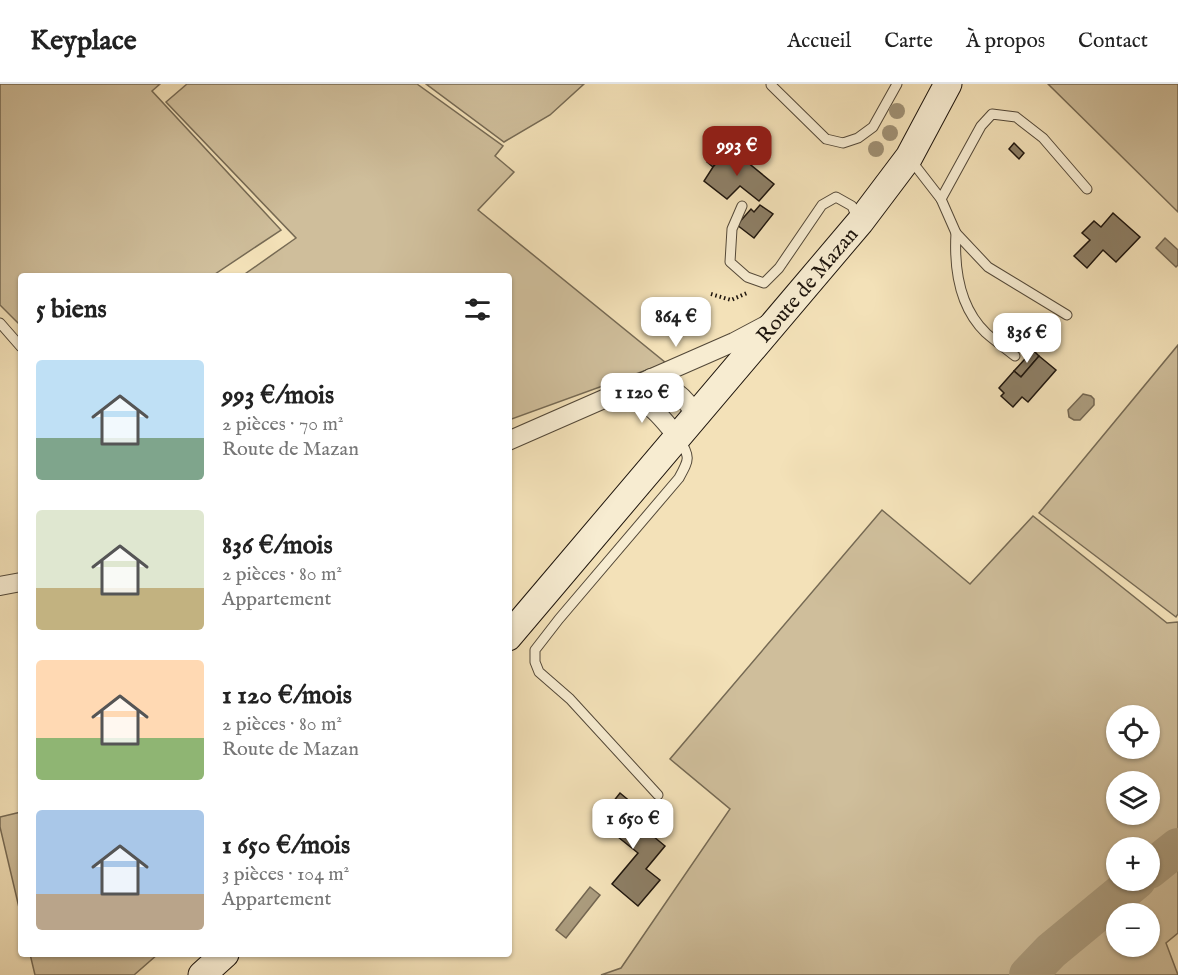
<!DOCTYPE html>
<html lang="fr">
<head>
<meta charset="utf-8">
<style>
	body { margin:0; font-family:"IM FELL English",serif; background:#f6f6f6; color:#222; height:100vh; display:flex; flex-direction:column; font-size:22px; white-space:nowrap }
	* { box-sizing:border-box; margin:0 }
	p { font-size:20px; color:#767676 }
	.icon { flex:none; width:33px; height:33px; fill:none; stroke:currentColor; stroke-width:2; stroke-linecap:round; stroke-linejoin:round }
	.map { position:relative; flex:1; overflow:hidden }
	.drawer { position:absolute; left:18px; top:189px; width:494px; height:684px; display:flex; flex-direction:column; background:#fff; border-radius:6px; box-shadow:0 2px 4px #0004 }
	.drawer>* { flex:none }
	.fabs { position:absolute; left:1106px; top:621px; display:grid; gap:12px }
	.fabs a { display:grid; place-items:center; width:54px; height:54px; border-radius:50%; background:#fff; box-shadow:0 2px 4px #0004; font-size:30px }
	.price { position:absolute; translate:-50% -51px; padding:0 14px; border-radius:12px; background:#fff; color:#222; font-size:20px; line-height:39px; filter:drop-shadow(0 2px 3px #0008) }
	.price::after { content:''; position:absolute; left:50%; top:36px; width:18px; height:14px; margin-left:-9px; background:inherit; clip-path:polygon(0 0,100% 0,50% 100%) }
	.price.active { background:#8f2418; color:#fff }
	ul { padding:0; list-style:none }
	li { display:flex; align-items:center; gap:18px; height:150px; padding:0 18px }
	li span { display:grid; place-items:center; flex:none; width:168px; height:120px; border-radius:6px; color:#555 }
	li>.icon { margin-inline-start:auto }
	span .icon { width:72px; height:72px; fill:#fffc; stroke-width:1 }
	li b { font-size:26px }
	h2 { display:flex; justify-content:space-between; align-items:center; height:72px; padding:0 18px; font-size:26px }
	header { display:flex; align-items:center; gap:36px; box-sizing:border-box; height:84px; padding:0 30px; background:#fff; border-bottom:2px solid #e0e0e0 }
	header strong { font-size:28px }
	nav { display:flex; gap:33px; margin-inline-start:auto; font-size:21px }
	.map>svg:first-child { display:block }
</style>
</head>
<body>
<header>
<strong>Keyplace</strong>
<nav><a>Accueil</a><a>Carte</a><a>À propos</a><a>Contact</a></nav>
</header>
<div class="map">
<svg width="1178" height="891" viewBox="0 0 1178 891">
	<rect width="100%" height="100%" fill="#f3e1b8"/>
	<filter id="stains"><feTurbulence type="fractalNoise" baseFrequency=".00333" numOctaves="4"/><feColorMatrix values="0 0 0 0 .2 0 0 0 0 .09 0 0 0 0 .02 0 0 0 .5 -.17"/></filter>
	<radialGradient id="worn" r=".72"><stop offset=".6" stop-color="#630" stop-opacity="0"/><stop offset="1" stop-color="#630" stop-opacity=".3"/></radialGradient>
	<g fill="#cfbe9b" stroke="#766a54" stroke-width="1.5" fill-rule="evenodd">
		<path d="M0,0H160L152,7L281,146L212,192H21V242L0,221Z"/>
		<path d="M187,0H417L503,62L495,72L514,88L478,126L666,279L509,336L508,192H242L296,154L166,18Z"/>
		<path d="M426,0H584L550,31L504,58Z"/>
		<path d="M1048,0H1178V128Z"/>
		<path d="M1178,261V530L1176,533L1039,429Z"/>
		<path d="M882,426L970,500L1033,432L1167,539L1178,538V849L1166,859L1178,891H601L621,884L730,725L670,675ZM1116,632H1149V664H1116ZM1116,698H1149V730H1116ZM1116,764H1149V796H1116ZM1116,830H1149V862H1116Z"/>
		<path d="M21,728V832L0,743V733Z"/>
		<path d="M30,870H158L134,891H35Z"/>
	</g>
	<g fill="#ab9c7e" stroke="#736651" stroke-width="1.5">
		<path d="M1165,154L1178,166V181L1176,183L1156,164Z"/>
		<path d="M1083,310L1091,312L1094,315V321L1080,336H1074L1069,333L1068,326Z"/>
		<path d="M590,803L600,811L566,854L556,846Z"/>
	</g>
	<g fill="none" stroke-linecap="round" stroke-linejoin="round">
		<g stroke="#ab9c7e" stroke-width="38">
			<path d="M1149,786L1178,763"/>
			<path d="M1028,891L1051,867L1137,796"/>
		</g>
	</g>
	<g fill="#8d7f66" stroke="#1e150d" stroke-width="1.5">
		<path d="M724,58L730,64L713,83L707,78Z"/>
		<path d="M1014,59L1024,69L1019,75L1009,65Z"/>
		<path d="M730,64L774,100L759,117L740,102L727,115L704,97L713,83Z"/>
		<path d="M760,121L773,130L754,154L737,141L751,125L754,128Z"/>
		<path d="M1113,129L1140,153L1116,178L1103,166L1087,184L1074,172L1090,156L1082,149L1094,137L1101,143Z"/>
		<path d="M1033,266L1039,272L1021,293L1014,287Z"/>
		<path d="M1039,272L1056,286L1028,318L1022,313L1013,323L1001,312L1004,309L999,304L1014,287L1021,293Z"/>
		<path d="M620,709L638,724L630,733L665,762L646,785L660,796L638,822L612,800L638,769L598,737Z"/>
	</g>
	<g fill="none" stroke-linecap="round" stroke-linejoin="round">
		<defs>
			<g id="service">
				<path d="M771,1L826,55L843,59L858,54L873,43L897,0"/>
				<path d="M910,75L941,115L981,42L992,30L1016,33L1043,54L1087,105"/>
				<path d="M941,115L956,149L988,183L1067,231"/>
				<path d="M742,122L732,145L730,178L747,193L764,199L779,184L822,121L836,113L852,122L857,134"/>
				<path d="M956,149C954,184 959,223 986,249C995,257 1005,264 1015,272"/>
				<path d="M0,239L21,263"/>
				<path d="M658,711L570,615L539,588L535,578V566L559,535L679,394C690,374 690,374 679,354"/>
			</g>
			<g id="minor">
				<path d="M651,294C664,299 688,313 692,328C693,331 692,334 692,337"/>
				<path d="M611,314C619,314 628,313 635,315C653,320 666,340 678,353"/>
				<path d="M508,357L734,258L766,241"/>
				<path d="M0,502L21,498"/>
			</g>
			<g id="secondary">
				<path id="s1" d="M508,553L860,138L909,73L948,0"/>
				<path d="M202,891L225,870"/>
			</g>
		</defs>
		<use href="#service" stroke="#534838" stroke-width="11"/>
		<use href="#minor" stroke="#534838" stroke-width="20"/>
		<use href="#secondary" stroke="#1e150d" stroke-width="29"/>
		<path stroke="#1e150d" stroke-width="4" stroke-dasharray="1.5 3" stroke-linecap="butt" d="M711,210L731,216L747,209"/>
		<use href="#service" stroke="#f7ecd1" stroke-width="9"/>
		<use href="#minor" stroke="#f7ecd1" stroke-width="18"/>
		<use href="#secondary" stroke="#f7ecd1" stroke-width="27"/>
	</g>
	<g fill="#a09175">
		<circle cx="897" cy="27" r="8"/>
		<circle cx="890" cy="49" r="8"/>
		<circle cx="876" cy="65" r="8"/>
	</g>
	<g text-anchor="middle" stroke-width="4.5" stroke-linejoin="round" paint-order="stroke">
		<g font-size="21" fill="#1e150d" stroke="#f7ecd1">
			<text dy="7" stroke="none"><textPath href="#s1" startOffset="462">Route de Mazan</textPath></text>
		</g>
	</g>
	<rect width="100%" height="100%" filter="url(#stains)"/>
	<rect width="100%" height="100%" fill="url(#worn)"/>
</svg>
<div class="fabs">
<a><svg class="icon" aria-label="locate" viewBox="0 0 24 24"><circle cx="12" cy="12" r="6"/><path d="M12 2v4M12 18v4M2 12h4M18 12h4"/></svg></a>
<a><svg class="icon" aria-label="layers" viewBox="0 0 24 24"><path d="M12 4l9 5-9 5-9-5zM3 14l9 5 9-5"/></svg></a>
<a>+</a>
<a>−</a>
</div>
<b class="price active" style="left:737px;top:93px">993 €</b>
<b class="price" style="left:676px;top:264px">864 €</b>
<b class="price" style="left:1027px;top:280px">836 €</b>
<b class="price" style="left:642px;top:340px">1 120 €</b>
<b class="price" style="left:633px;top:766px">1 650 €</b>
<section class="drawer">
<h2>5 biens<svg class="icon" aria-label="filters" viewBox="0 0 24 24"><path d="M4 7h16M4 17h16"/><circle cx="9" cy="7" r="2"/><circle cx="15" cy="17" r="2"/></svg></h2>
<ul>
<li><span style="background:linear-gradient(#bfe0f5 65%,#7fa58c 0)"><svg class="icon" aria-label="home" viewBox="0 0 24 24"><path d="M3 11l9-7 9 7M6 9v11h12V9"/></svg></span><div><b>993 €/mois</b><p>2 pièces · 70 m²</p><p>Route de Mazan</p></div></li>
<li><span style="background:linear-gradient(#dfe7d0 65%,#c2b280 0)"><svg class="icon" aria-label="home" viewBox="0 0 24 24"><path d="M3 11l9-7 9 7M6 9v11h12V9"/></svg></span><div><b>836 €/mois</b><p>2 pièces · 80 m²</p><p>Appartement</p></div></li>
<li><span style="background:linear-gradient(#ffd9b3 65%,#8fb573 0)"><svg class="icon" aria-label="home" viewBox="0 0 24 24"><path d="M3 11l9-7 9 7M6 9v11h12V9"/></svg></span><div><b>1 120 €/mois</b><p>2 pièces · 80 m²</p><p>Route de Mazan</p></div></li>
<li><span style="background:linear-gradient(#a9c7e8 70%,#b9a48a 0)"><svg class="icon" aria-label="home" viewBox="0 0 24 24"><path d="M3 11l9-7 9 7M6 9v11h12V9"/></svg></span><div><b>1 650 €/mois</b><p>3 pièces · 104 m²</p><p>Appartement</p></div></li>
</ul>
</section>
</div>
</body>
</html>
